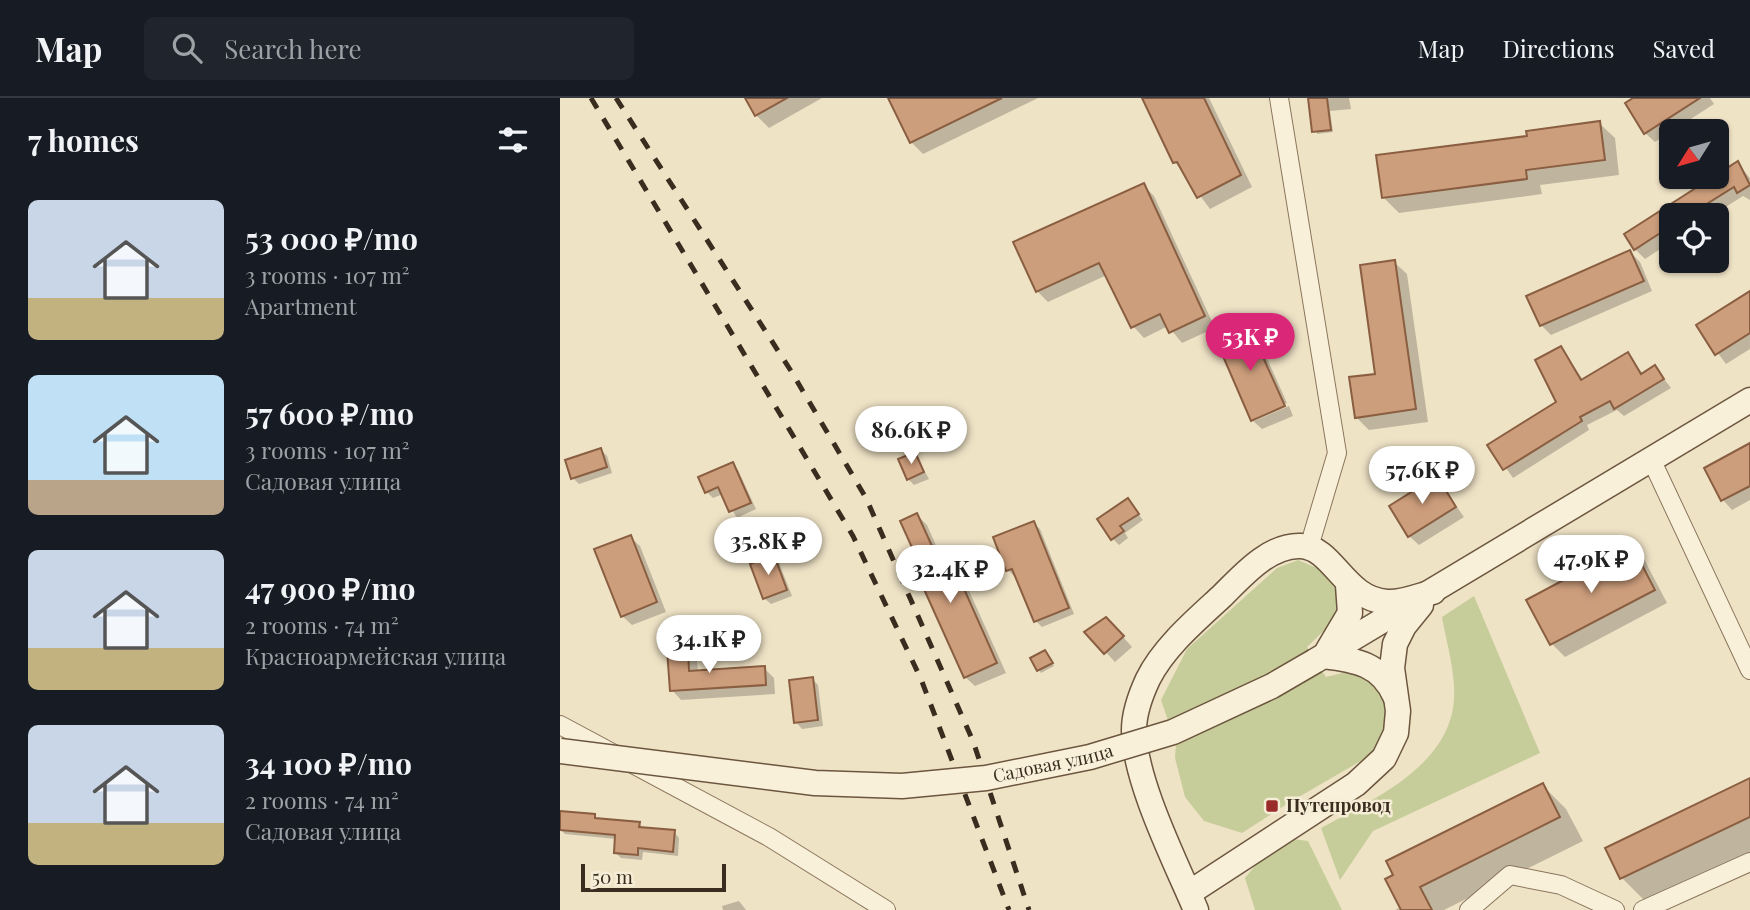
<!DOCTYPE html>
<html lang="en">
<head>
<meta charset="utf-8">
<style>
	body { margin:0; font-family:"Playfair Display",serif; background:#20242c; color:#f1f3f6; height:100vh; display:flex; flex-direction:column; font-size:26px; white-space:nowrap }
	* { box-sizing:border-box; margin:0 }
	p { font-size:23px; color:#9ea1a6 }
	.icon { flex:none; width:38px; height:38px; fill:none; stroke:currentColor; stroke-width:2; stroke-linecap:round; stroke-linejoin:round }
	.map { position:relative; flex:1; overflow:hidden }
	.details { display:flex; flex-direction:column; background:#171b24; width:560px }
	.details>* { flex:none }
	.needle { width:46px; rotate:233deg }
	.controls { position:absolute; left:1099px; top:21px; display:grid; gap:14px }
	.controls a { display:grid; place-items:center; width:70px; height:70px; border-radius:10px; background:#171b24; box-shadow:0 2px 5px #0004; font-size:35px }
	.scale { position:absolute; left:21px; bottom:18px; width:145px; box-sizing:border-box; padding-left:7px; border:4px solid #3a2d1f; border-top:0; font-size:19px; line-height:24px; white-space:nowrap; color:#3a2d1f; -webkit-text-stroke:5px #f6edd6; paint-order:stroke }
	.price { position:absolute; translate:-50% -60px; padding:0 16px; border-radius:24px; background:#fff; color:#222; font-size:23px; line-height:46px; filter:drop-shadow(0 2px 4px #0008) }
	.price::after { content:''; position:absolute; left:50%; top:42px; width:21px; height:16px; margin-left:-10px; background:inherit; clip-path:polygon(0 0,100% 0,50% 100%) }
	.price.on { background:#db2777; color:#fff }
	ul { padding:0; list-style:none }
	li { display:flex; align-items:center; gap:21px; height:175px; padding:0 28px }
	li span { display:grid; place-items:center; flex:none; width:196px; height:140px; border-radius:10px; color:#555 }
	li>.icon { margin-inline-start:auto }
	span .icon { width:84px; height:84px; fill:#fffc; stroke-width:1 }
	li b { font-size:30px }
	h2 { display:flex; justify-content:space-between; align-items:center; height:84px; padding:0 28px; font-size:30px }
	header { display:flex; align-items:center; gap:42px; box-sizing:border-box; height:98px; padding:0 35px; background:#171b24; border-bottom:2px solid #363941 }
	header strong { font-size:33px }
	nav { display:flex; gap:38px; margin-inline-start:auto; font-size:24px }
	.search { width:490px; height:63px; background:#20242c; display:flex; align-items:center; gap:18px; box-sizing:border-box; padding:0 24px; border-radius:10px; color:#9ea1a6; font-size:26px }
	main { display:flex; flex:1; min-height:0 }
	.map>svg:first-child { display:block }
</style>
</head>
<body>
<header>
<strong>Map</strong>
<div class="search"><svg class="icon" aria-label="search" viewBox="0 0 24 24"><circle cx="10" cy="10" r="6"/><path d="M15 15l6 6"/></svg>Search here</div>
<nav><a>Map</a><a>Directions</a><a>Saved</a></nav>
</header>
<main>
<section class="details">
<h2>7 homes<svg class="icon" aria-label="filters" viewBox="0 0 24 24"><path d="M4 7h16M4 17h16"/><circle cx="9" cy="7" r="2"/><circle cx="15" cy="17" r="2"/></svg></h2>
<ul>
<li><span style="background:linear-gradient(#c9d6e8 70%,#c2b280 0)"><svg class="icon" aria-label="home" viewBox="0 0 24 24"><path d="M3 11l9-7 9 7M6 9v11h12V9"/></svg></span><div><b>53 000 ₽/mo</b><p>3 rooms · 107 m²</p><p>Apartment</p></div></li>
<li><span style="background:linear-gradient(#bfe0f5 75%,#b9a48a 0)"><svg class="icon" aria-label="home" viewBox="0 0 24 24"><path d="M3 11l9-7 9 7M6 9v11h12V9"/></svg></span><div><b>57 600 ₽/mo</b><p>3 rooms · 107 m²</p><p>Садовая улица</p></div></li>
<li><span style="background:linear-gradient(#c9d6e8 70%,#c2b280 0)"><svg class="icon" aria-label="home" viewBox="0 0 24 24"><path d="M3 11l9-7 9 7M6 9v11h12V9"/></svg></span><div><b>47 900 ₽/mo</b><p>2 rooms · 74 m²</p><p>Красноармейская улица</p></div></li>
<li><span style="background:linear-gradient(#c9d6e8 70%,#c2b280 0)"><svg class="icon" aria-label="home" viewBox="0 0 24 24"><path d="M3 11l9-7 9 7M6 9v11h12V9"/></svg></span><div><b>34 100 ₽/mo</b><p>2 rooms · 74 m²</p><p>Садовая улица</p></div></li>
</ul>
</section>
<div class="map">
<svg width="1190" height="812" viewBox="0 0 1190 812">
	<rect width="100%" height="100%" fill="#efe3c6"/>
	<g fill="#c7cd9a">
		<path d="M738,462L764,473L781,501L778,519L747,549L766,579L786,574L814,580L830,601L827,634L813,656L730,704L682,735L644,723L625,699L615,660L616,646L601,602L627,551L717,470Z"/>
		<path d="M914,498L980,655L813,733L780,782L761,730C816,700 899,664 894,589C893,565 886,542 882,519Z"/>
		<path d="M733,741L748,743L782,812H695L685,780L705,756Z"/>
	</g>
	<g fill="#0003">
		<path d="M187,0H262L209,30L196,17Z"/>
		<path d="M330,0H478L363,56L351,44Z"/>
		<path d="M583,0H649L692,89L650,111L615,64Z"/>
		<path d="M750,0H789L791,11L770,13L773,34L757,36Z"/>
		<path d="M1076,0H1150L1154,6L1095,44L1085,35Z"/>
		<path d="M1039,25L1055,40L1059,77L980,87L982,96L839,115L823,99L969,39Z"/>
		<path d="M1178,66L1190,80V102L1183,98L1153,117H1111V144L1085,161L1075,151L1066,136Z"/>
		<path d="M583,87L594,98L655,230L622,245L608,228L584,240L573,228L547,177L488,204L477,193Z"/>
		<path d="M1070,154L1080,164L1092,193L991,237L981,227Z"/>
		<path d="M834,164L847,176L868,324L809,332L796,319L817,277Z"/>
		<path d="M1190,195V251L1166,266L1138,228Z"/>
		<path d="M689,230L698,240L727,305L694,319V323L729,308L733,318L702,331L692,322Z"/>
		<path d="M1001,250L1024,283L1068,257L1083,276L1095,269L1111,290L1064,318L1057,312L1027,327L1029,332L953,380L930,347L999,304Z"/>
		<path d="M1190,347V402L1172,412L1163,402L1146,371Z"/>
		<path d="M41,352L47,358L52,375L19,386L13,380Z"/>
		<path d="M355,356L369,381L354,387L348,381Z"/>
		<path d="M172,366L178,372L196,411L177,420L163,396L153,400L147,394Z"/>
		<path d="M877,381L904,419L859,447L849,438Z"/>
		<path d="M568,402L583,422L565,435L568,440L559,447L552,440Z"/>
		<path d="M357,417L367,427L390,479L396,477L406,486L446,575L415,588L405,579L372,488Z"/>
		<path d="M473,425L480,431L514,516L482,529L476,523L457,477L454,478L448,472Z"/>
		<path d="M70,439L80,448L106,514L72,527L62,518Z"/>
		<path d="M1071,449L1084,461L1107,505L1005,559L992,546L969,503Z"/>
		<path d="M213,459L219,465L232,498L211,506L204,500Z"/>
		<path d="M556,531L572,549L555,564L527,534Z"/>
		<path d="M127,552L137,562L138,574L204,570L214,580L215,596L121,602L112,592Z"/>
		<path d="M485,554L494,568L481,575L472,560Z"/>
		<path d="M252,581L258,587L263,628L242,631L236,624Z"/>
		<path d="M1190,682V754L1086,804L1062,780Z"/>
		<path d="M982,687L1006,711L1023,743L884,812H835L841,809L827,782Z"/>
		<path d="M34,718L39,723L79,725L84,731L114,734L119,740L118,758L83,754L82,762L61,760L56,755V741L5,736L0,731V725Z"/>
		<path d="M179,803L186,812H163L162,808Z"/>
	</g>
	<g fill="#cd9e7c" stroke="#8a5e41" stroke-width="2">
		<path d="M185,0H227L195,18Z"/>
		<path d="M328,0H442L350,45Z"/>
		<path d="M582,0H644L681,77L637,100L617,64L613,65Z"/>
		<path d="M748,0H767L771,32L752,34Z"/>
		<path d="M1073,0H1140L1084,36L1065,5Z"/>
		<path d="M1040,23L1045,62L966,72L967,81L822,100L816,57L967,38L966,33Z"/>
		<path d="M1178,63L1190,87L1177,95L1174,89L1129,117H1111V128L1074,152L1064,136Z"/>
		<path d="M584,85L645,218L609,235L600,216L571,230L539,165L476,194L453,144Z"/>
		<path d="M1070,152L1084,183L980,228L966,198Z"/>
		<path d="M835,162L856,311L795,320L789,279L815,276L800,167Z"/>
		<path d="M1190,193V235L1155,257L1136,227Z"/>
		<path d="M689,228L725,308L691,323L656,242Z"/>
		<path d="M1001,248L1021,282L1068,254L1081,276L1095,267L1104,281L1054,311L1050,303L1020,319L1022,323L943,372L927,347L996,304L975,262Z"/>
		<path d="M1190,345V388L1161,403L1144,370Z"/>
		<path d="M41,350L47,369L11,381L5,362Z"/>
		<path d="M355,354L364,374L347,382L338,361Z"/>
		<path d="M173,364L191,405L169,414L158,389L145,395L138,379Z"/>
		<path d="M877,378L896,409L848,439L829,408Z"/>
		<path d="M568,400L579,416L560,428L564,433L551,442L537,421Z"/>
		<path d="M357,415L386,479L397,475L437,565L404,580L363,489L369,487L340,423Z"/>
		<path d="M474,423L509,510L474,524L452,471L446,473L433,439Z"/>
		<path d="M71,437L97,504L61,519L34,451Z"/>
		<path d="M1071,446L1095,492L990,547L966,502Z"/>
		<path d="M214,457L227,492L203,501L190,466Z"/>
		<path d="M546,519L564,538L544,556L524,534Z"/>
		<path d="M128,550L129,573L205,568L206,587L110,593L107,552Z"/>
		<path d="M485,552L493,565L477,573L470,560Z"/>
		<path d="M253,579L258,622L234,625L229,582Z"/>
		<path d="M1190,680V719L1060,781L1045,750Z"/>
		<path d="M983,685L1000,719L860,789L872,812H841L825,781L833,777L826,763Z"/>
		<path d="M0,713L35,716V720L80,724L79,729L115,732L113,754L78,750V757L54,755L55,737L0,732Z"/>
	</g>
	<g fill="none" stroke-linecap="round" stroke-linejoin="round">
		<defs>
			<g id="street">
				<path d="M719,0L777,355L749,449"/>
				<path d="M1091,361L1190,572"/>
				<path d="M0,627L209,739L326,812"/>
				<path d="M909,812L950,777L1001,787L1055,812"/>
				<path d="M1083,812L1190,764"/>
			</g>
			<g id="secondary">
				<path d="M768,552L790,515L788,487"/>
				<path d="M764,558C796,562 821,566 835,598"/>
				<path d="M755,563L1190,302"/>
				<path d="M629,795L796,686L824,660L836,635L838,613L832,570L835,546L844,528L861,507"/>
				<path d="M636,812C616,765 574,682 574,632C574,614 581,596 588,581C604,549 636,522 662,498C682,478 710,446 741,448C774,450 784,501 827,504C842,505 858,498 873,494"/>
			</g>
		</defs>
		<use href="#street" stroke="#8a755c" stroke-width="20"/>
		<use href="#secondary" stroke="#6c563f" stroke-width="27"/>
		<use href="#street" stroke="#f9f0da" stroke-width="18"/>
		<use href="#secondary" stroke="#f9f0da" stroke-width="24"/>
		<g stroke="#3a2d1f" stroke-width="5" stroke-dasharray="12 12" stroke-linecap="butt">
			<path d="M31,0L293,438L361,581L449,812"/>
			<path d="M56,0L231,273L306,400L413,643L469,812"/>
		</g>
		<defs>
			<g id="secondary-bridge">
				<path id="s1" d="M0,653L255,685L342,688L426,680L530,659L613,634L712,588L755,563"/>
			</g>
		</defs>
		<use href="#secondary-bridge" stroke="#6c563f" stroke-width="27" stroke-linecap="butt"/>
		<use href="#secondary-bridge" stroke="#f9f0da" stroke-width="24"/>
	</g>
	<rect fill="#9a2b2b" stroke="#f6edd6" stroke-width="2.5" x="705" y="701" width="14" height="14" rx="3.5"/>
	<g text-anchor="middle" stroke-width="5" stroke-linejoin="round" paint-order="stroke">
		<g font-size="18" fill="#3a2d1f" stroke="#f6edd6">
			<text dy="6" stroke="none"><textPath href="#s1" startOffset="497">Садовая улица</textPath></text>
		</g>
		<g font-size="18" font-weight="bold" fill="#3a2d1f" stroke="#f6edd6" text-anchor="start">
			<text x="726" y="714">Путепровод</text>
		</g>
	</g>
</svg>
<div class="controls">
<a><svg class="needle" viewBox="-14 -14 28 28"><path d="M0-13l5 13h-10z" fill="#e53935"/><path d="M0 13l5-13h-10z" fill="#9ea1a6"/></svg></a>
<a><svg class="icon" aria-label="locate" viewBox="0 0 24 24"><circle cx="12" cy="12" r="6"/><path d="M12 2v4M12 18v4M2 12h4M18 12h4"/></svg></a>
</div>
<div class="scale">50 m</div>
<b class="price on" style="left:690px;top:275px">53K ₽</b>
<b class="price" style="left:351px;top:368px">86.6K ₽</b>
<b class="price" style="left:862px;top:408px">57.6K ₽</b>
<b class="price" style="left:208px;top:479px">35.8K ₽</b>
<b class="price" style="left:1031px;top:497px">47.9K ₽</b>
<b class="price" style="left:390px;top:507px">32.4K ₽</b>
<b class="price" style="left:149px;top:577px">34.1K ₽</b>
</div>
</main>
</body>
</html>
